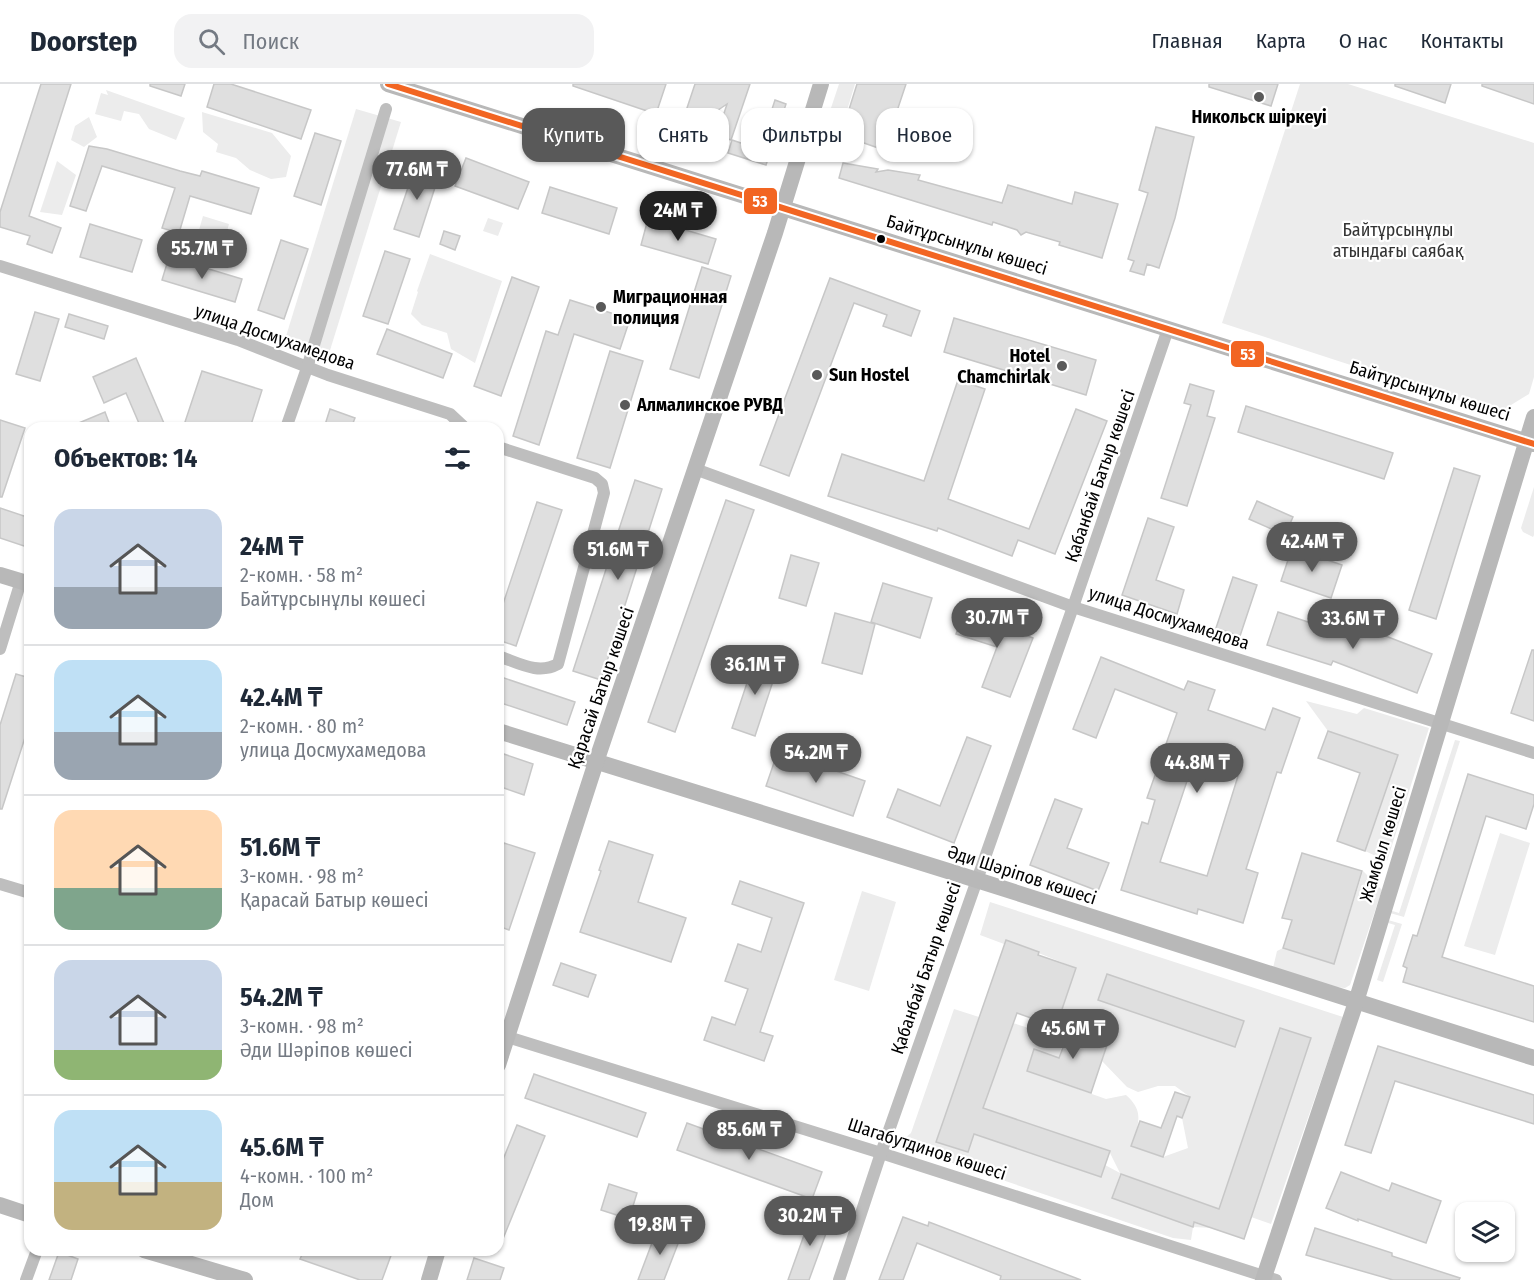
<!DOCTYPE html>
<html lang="ru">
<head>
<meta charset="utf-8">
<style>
	body { margin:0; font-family:"Fira Sans Condensed",sans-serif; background:#f2f2f3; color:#1f2937; height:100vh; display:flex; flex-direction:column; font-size:22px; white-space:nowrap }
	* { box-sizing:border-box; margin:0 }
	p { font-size:20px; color:#747a83 }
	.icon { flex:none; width:33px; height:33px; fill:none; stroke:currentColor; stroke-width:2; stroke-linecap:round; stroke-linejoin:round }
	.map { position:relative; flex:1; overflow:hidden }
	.panel { position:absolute; left:24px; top:338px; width:480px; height:834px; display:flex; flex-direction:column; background:#fff; border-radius:18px; box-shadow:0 2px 4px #0004 }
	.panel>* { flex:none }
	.guide { position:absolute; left:522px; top:24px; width:570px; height:54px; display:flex; gap:12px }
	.controls { position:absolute; left:1455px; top:1118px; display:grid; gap:12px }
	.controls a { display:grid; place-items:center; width:60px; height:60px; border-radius:12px; background:#fff; box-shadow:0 2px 4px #0004; font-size:30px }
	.price { position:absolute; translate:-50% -51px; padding:0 14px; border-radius:21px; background:#595959; color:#fff; font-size:20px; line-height:39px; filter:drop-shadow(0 2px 3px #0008) }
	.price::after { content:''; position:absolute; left:50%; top:36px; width:18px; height:14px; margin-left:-9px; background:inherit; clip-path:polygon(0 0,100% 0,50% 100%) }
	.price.active { background:#222; color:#fff }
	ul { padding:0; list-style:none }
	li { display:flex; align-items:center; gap:18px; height:150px; padding:0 30px }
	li+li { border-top:2px solid #e0e1e3 }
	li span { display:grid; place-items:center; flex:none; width:168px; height:120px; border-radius:18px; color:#555 }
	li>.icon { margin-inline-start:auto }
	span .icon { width:72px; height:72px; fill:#fffc; stroke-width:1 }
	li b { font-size:26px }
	h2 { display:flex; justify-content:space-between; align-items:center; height:72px; padding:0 30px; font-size:26px }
	.tag { padding:0 21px; border-radius:18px; background:#fff; box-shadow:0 2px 4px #0004; font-size:21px; line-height:54px }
	.tag.active { background:#595959; color:#fff }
	header { display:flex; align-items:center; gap:36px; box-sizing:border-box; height:84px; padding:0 30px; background:#fff; border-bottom:2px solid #e0e1e3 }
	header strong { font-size:28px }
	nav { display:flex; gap:33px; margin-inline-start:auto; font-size:21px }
	.search { width:420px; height:54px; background:#f2f2f3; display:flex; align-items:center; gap:15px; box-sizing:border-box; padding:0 21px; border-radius:18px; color:#747a83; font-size:22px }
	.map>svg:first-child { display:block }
</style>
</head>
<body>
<header>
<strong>Doorstep</strong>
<div class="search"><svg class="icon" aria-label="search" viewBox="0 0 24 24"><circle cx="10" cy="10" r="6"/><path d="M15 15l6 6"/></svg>Поиск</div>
<nav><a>Главная</a><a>Карта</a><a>О нас</a><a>Контакты</a></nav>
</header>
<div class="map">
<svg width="1534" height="1196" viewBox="0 0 1534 1196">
	<rect width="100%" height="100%" fill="#fff"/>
	<g fill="#ececec" fill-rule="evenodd">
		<path d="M839,0H855L835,66L824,62L821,54Z"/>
		<path d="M1300,0H1348L1534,59V293L1529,310L1498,329L1222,239Z"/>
		<path d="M106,6L185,34L176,56L149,45L139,30L124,27L121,37L95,30L101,9L108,11Z"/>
		<path d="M356,25L401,38L327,276L283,262Z"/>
		<path d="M202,28L272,49L291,72L286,93L271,95L250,86L236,74L216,68L218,60L203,48Z"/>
		<path d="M89,33L97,53L84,63L71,56L75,42Z"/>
		<path d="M57,77L76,91L62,131L40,128Z"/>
		<path d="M203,132L229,140L223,161L197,153Z"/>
		<path d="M488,134L503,139L498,152L483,147Z"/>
		<path d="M430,170L502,197L475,279L451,265L447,249L422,241L411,230L418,208L417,207Z"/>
		<path d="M1534,403V451L1533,453L1523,448L1521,444Z"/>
		<path d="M1306,617L1357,630L1364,624L1429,644L1387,777L1365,767L1397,671L1328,647Z"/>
		<path d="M1455,656L1460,657L1404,833L1390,829L1389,826L1399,829Z"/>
		<path d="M1500,749L1530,759L1495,871L1464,862Z"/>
		<path d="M1363,787L1382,806L1350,901L1345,904L1335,903L1273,884L1277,867L1283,864L1334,880Z"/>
		<path d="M862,807L896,818L869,907L834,896Z"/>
		<path d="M990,818L1343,933L1271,1140L1251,1133L1311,955L1281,944L1213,1144L1193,1143L1191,1156L1173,1154L911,1065L905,1054L911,1049L954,925L979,933L936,1058L967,1068L974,1050L1100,1093L1105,1081L1120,1089L1109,1067L983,1024L1013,939L1063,955L1059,974L1034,966L1027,987L1106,1015L1126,1011C1146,1029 1137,1040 1132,1062L1163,1073L1188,1064L1182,1034L1190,1013L1175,1002H1158L1138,1008L1127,1003L1102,977L1109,955L1071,942L1068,948L1058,938L1076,884L1006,856L1004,860L980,851ZM1120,1090L1201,1119L1193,1142L1112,1114Z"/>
		<path d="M1388,836L1402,840L1383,898L1377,896L1395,841L1385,838Z"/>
	</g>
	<g fill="#dfdfdf" stroke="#c7c7c7" stroke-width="1.5" fill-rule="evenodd">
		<path d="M41,0H71L29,132L61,144L52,169L27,160L30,152L0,143V128Z"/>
		<path d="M150,0H185L181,12L150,2Z"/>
		<path d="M214,0H231L311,26L301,55L207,23Z"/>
		<path d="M573,0H666L656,30L573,2Z"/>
		<path d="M695,0H750L731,56L717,51L727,20L705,35L690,30L687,24Z"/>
		<path d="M857,0H906L884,66L841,51Z"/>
		<path d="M1209,0H1278L1271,22L1209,3Z"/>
		<path d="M1395,0H1451L1445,19L1395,2Z"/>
		<path d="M1482,0H1534V20L1482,2Z"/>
		<path d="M775,16L786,20L766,81L728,69L732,56L759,65Z"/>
		<path d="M1156,43L1194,53L1175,134L1159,184L1147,180L1144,191L1130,187L1134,177L1128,175L1148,109L1139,106Z"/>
		<path d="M315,49L341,57L321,121L294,112Z"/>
		<path d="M89,62L107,65L180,87L200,92L202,87L259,104L251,130L190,112L179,149L162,144L175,104L102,82L86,127L70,122Z"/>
		<path d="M466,74L529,98L518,125L455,102Z"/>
		<path d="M843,79L878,85L876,88L888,86L920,91L918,96L1002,119L1008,101L1072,120L1075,108L1118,120L1102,174L1059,161L1060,158L1026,148L1021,151L1017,146L993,138L992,141L839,94Z"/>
		<path d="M416,80L440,88L419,153L394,145Z"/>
		<path d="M550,103L617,124L609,150L542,129Z"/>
		<path d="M648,135L716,155L708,180L641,161Z"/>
		<path d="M90,140L142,156L132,188L80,173Z"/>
		<path d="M444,147L460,152L455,166L440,160Z"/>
		<path d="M281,156L308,165L284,235L258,226Z"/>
		<path d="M385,167L410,175L388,240L363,232Z"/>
		<path d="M169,173L242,195L235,218L162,196Z"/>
		<path d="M702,183L731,192L699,294L670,285Z"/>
		<path d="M512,193L539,203L501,312L474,302Z"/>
		<path d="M830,194L920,227L911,252L883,242L887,231L854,219L789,392L760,381Z"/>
		<path d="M570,216L630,235L620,265L574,250L539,361L513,352L546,247L558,251Z"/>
		<path d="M35,228L59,235L40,297L16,290Z"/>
		<path d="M69,230L108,242L104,255L65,243Z"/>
		<path d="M954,234L1096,276L1086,311L944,268Z"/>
		<path d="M387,245L452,270L443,294L377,270Z"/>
		<path d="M610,267L643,277L610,384L577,374Z"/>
		<path d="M136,274L166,344H141L126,309L104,319L93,293Z"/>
		<path d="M202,287L262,306L250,344H183Z"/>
		<path d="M958,296L985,305L948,415L1029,445L1076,325L1107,337L1055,470L1018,456L1012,472L938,444L937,447L828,412L842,370L924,397Z"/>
		<path d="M1190,300L1214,307L1207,332L1215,334L1187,422L1161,414L1191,321L1184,319Z"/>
		<path d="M1246,322L1393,369L1384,395L1238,348Z"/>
		<path d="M330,325L355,334L351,344H324Z"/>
		<path d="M105,328L111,344H70L69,343Z"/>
		<path d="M0,336L25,344L2,413H0Z"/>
		<path d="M1454,384L1480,392L1436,535L1409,526Z"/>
		<path d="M635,396L662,405L601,596L573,587Z"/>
		<path d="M726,416L754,426L675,648L648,638Z"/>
		<path d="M1257,417L1293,433L1285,451L1249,435Z"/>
		<path d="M537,418L562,426L516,562L498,556V535Z"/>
		<path d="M0,424L30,434V464L0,454Z"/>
		<path d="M1148,434L1174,443L1156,496L1184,506L1177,530L1122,511Z"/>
		<path d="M1292,464L1342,481L1331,514L1281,497Z"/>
		<path d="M791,471L819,479L806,522L779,514Z"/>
		<path d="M1233,493L1257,501L1240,552L1216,544Z"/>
		<path d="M883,499L932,514L920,554L871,538Z"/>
		<path d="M965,524L1001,536L1000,542L1033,554L1010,613L982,603L997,563L956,550Z"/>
		<path d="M1278,528L1347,551L1352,539L1432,570L1417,609L1333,577L1331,581L1267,561Z"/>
		<path d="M835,529L875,540L862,590L822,579Z"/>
		<path d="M1532,566H1534V637L1511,629Z"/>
		<path d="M756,572L779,579L755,652L732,644Z"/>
		<path d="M1101,573L1184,606L1188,597L1215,606L1208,626L1265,646L1273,624L1300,634L1281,689L1277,688L1246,785L1258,789L1243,839L1198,825L1197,830L1121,806L1142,738L1148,740L1155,716L1147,714L1177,629L1115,605L1096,654L1073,645ZM1199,661L1243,676L1207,792L1160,778Z"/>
		<path d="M16,590L30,594V638L2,725H0V641Z"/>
		<path d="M498,592L575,618L567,641L498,618Z"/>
		<path d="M1328,647L1398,671L1365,767L1337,757L1360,689L1318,674Z"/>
		<path d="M967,653L991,662L954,759L887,733L898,705L940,722Z"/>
		<path d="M778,667L865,697L853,732L766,702Z"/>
		<path d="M498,668L533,680L524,711L498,702Z"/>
		<path d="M1468,690L1534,711V720L1526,745L1486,732L1442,873L1534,902V938L1403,898L1407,884L1403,882L1413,851L1417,852Z"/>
		<path d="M1055,715L1082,725L1067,764L1109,779L1098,807L1030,781Z"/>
		<path d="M609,757L653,771L638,818L686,834L671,878L580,848L601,787L599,786Z"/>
		<path d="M504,759L535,769L509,846L498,842V778Z"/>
		<path d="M1302,769L1362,787L1334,880L1283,864L1292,836L1282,834Z"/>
		<path d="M740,797L804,819L760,948L773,952L764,977L704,956L712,933L735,941L748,905L725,897L738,860L761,868L772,834L732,820Z"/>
		<path d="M1006,856L1039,868L1038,871L1076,884L1056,943L1017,929L983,1024L1110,1067L1101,1093L974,1050L968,1068L936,1058Z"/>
		<path d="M561,879L596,891L588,913L553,901Z"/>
		<path d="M1107,890L1244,937L1235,963L1098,916Z"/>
		<path d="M1071,942L1109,955L1091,1009L1027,987L1034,965L1059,974Z"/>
		<path d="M1280,944L1311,954L1244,1155L1194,1138L1193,1143L1112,1114L1121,1090L1219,1125Z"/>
		<path d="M1378,962L1534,1011V1040L1395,997L1371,1069L1345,1061Z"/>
		<path d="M534,990L646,1029L637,1053L525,1014Z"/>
		<path d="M1175,1008L1190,1013L1182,1034L1177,1032L1163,1073L1131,1062L1140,1037L1161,1044Z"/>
		<path d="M687,1039L822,1088L812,1115L677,1066Z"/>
		<path d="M517,1041L545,1052L498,1167V1088Z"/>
		<path d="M1341,1088L1389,1107L1392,1099L1441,1117L1426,1159L1358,1135V1137L1326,1124Z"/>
		<path d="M609,1100L637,1109L629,1135L601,1126Z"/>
		<path d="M813,1126L832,1133L809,1196H788Z"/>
		<path d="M903,1133L928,1142L929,1138L1081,1196H1000L1001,1192L917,1159L903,1196H879Z"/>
		<path d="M658,1143L681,1152L664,1196H638Z"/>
		<path d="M1315,1144L1392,1169V1172L1460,1194L1459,1196H1393L1306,1171Z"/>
		<path d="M304,1166H393L382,1196H360L300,1175Z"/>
		<path d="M59,1168L78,1175L71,1196H49Z"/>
		<path d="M474,1174L504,1184L500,1196H467Z"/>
	</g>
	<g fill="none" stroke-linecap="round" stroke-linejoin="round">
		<g stroke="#bebebe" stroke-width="12">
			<path d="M0,182L238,256L328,291L450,330L465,344"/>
			<path d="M286,344L307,284L386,25"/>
			<path d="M498,363L595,394L602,400L604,409L558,580C538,591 519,579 498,572"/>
			<path d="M695,385L1073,523L1534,669"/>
			<path d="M0,565L21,497"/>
			<path d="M0,800L30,809"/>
			<path d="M498,950L881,1069L1276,1196"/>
			<path d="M26,1196L37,1166"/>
			<path d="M839,1196L881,1069L1073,523L1168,245"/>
		</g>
		<g stroke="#b8b8b8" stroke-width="16">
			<path d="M388,0L1534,360"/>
			<path d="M0,491L30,500"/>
			<path d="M498,647L961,791L1534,974"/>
			<path d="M498,981L596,678L775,149L821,0"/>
			<path d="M0,1121L30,1131"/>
			<path d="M144,1166L245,1196"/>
			<path d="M429,1196L438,1166"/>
			<path d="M1263,1196L1356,918L1534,333"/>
		</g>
		<defs>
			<path id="bus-1" d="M388,0L1534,360"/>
		</defs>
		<use href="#bus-1" stroke="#fff" stroke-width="10"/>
		<use href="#bus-1" stroke="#f26522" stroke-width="6"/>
	</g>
	<g fill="#595959" stroke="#fff" stroke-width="2">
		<circle cx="1259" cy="13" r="6"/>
		<circle cx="601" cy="223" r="6"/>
		<circle cx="1062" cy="282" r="6"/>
		<circle cx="817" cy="291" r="6"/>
		<circle cx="625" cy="321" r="6"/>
	</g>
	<circle fill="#000" stroke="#fff" stroke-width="2" cx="881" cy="155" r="5"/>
	<g text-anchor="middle" stroke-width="4.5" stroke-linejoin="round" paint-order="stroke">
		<g font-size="18" font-weight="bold" fill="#000" stroke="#fff" text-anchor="start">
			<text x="1259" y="39" text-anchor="middle">Никольск шіркеуі</text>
			<text x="613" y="219">Миграционная<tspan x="613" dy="21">полиция</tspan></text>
			<text x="1050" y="278" text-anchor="end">Hotel<tspan x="1050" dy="21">Chamchirlak</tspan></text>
			<text x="829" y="297">Sun Hostel</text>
			<text x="637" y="327">Алмалинское РУВД</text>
		</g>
		<g font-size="18" fill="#333" stroke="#fff">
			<text x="1398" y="152">Байтұрсынұлы<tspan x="1398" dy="21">атындағы саябақ</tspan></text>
		</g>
		<g font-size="18" fill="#000" stroke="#fff">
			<text transform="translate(967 161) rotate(17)" y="6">Байтұрсынұлы көшесі</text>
			<text transform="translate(275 253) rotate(19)" y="6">улица Досмухамедова</text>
			<text transform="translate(1430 307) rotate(17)" y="6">Байтұрсынұлы көшесі</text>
			<text transform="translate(1100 392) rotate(-71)" y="6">Қабанбай Батыр көшесі</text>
			<text transform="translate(1169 534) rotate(18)" y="6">улица Досмухамедова</text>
			<text transform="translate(601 604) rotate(-71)" y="6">Қарасай Батыр көшесі</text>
			<text transform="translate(1383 760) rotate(-73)" y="6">Жамбыл көшесі</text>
			<text transform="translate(1022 791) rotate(18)" y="6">Әди Шәріпов көшесі</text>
			<text transform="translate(926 884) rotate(-71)" y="6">Қабанбай Батыр көшесі</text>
			<text transform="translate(927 1065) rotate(18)" y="6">Шагабутдинов көшесі</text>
		</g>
	</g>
	<g stroke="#fff" stroke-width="2">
		<rect x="743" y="103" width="35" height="28" rx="6" fill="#f26522"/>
		<rect x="1230" y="256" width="35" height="28" rx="6" fill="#f26522"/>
	</g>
	<g font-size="16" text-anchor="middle" font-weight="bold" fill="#fff">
		<text x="760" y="123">53</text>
		<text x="1248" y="276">53</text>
	</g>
</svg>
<div class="controls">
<a><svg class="icon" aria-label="layers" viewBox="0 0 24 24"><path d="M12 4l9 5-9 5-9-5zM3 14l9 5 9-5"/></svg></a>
</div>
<b class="price" style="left:417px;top:117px">77.6M ₸</b>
<b class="price active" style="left:678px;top:158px">24M ₸</b>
<b class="price" style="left:202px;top:196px">55.7M ₸</b>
<b class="price" style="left:1312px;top:489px">42.4M ₸</b>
<b class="price" style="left:618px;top:497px">51.6M ₸</b>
<b class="price" style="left:997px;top:565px">30.7M ₸</b>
<b class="price" style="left:1353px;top:566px">33.6M ₸</b>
<b class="price" style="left:755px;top:612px">36.1M ₸</b>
<b class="price" style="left:816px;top:700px">54.2M ₸</b>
<b class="price" style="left:1197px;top:710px">44.8M ₸</b>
<b class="price" style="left:1073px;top:976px">45.6M ₸</b>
<b class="price" style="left:749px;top:1077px">85.6M ₸</b>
<b class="price" style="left:810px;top:1163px">30.2M ₸</b>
<b class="price" style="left:660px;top:1172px">19.8M ₸</b>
<div class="guide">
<a class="tag active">Купить</a>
<a class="tag">Снять</a>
<a class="tag">Фильтры</a>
<a class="tag">Новое</a>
</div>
<section class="panel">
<h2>Объектов: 14<svg class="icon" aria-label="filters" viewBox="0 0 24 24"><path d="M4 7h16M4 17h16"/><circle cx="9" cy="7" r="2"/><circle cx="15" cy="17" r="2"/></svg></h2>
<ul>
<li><span style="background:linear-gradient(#c9d6e8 65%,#9aa5b1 0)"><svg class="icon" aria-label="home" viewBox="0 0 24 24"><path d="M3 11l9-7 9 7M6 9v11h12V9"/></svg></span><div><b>24M ₸</b><p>2-комн. · 58 m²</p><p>Байтұрсынұлы көшесі</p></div></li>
<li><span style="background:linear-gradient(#bfe0f5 60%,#9aa5b1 0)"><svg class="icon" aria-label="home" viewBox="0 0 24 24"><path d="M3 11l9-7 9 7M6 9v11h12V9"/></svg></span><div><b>42.4M ₸</b><p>2-комн. · 80 m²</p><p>улица Досмухамедова</p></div></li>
<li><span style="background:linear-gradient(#ffd9b3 65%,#7fa58c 0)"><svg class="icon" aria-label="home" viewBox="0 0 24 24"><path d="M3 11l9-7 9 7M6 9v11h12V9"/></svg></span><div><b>51.6M ₸</b><p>3-комн. · 98 m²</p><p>Қарасай Батыр көшесі</p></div></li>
<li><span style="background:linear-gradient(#c9d6e8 75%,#8fb573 0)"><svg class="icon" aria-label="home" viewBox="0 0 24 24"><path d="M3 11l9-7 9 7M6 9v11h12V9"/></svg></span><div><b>54.2M ₸</b><p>3-комн. · 98 m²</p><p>Әди Шәріпов көшесі</p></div></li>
<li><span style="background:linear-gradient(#bfe0f5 60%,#c2b280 0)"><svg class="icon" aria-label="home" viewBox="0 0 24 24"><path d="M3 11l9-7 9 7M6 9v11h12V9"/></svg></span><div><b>45.6M ₸</b><p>4-комн. · 100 m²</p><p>Дом</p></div></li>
</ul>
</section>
</div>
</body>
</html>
